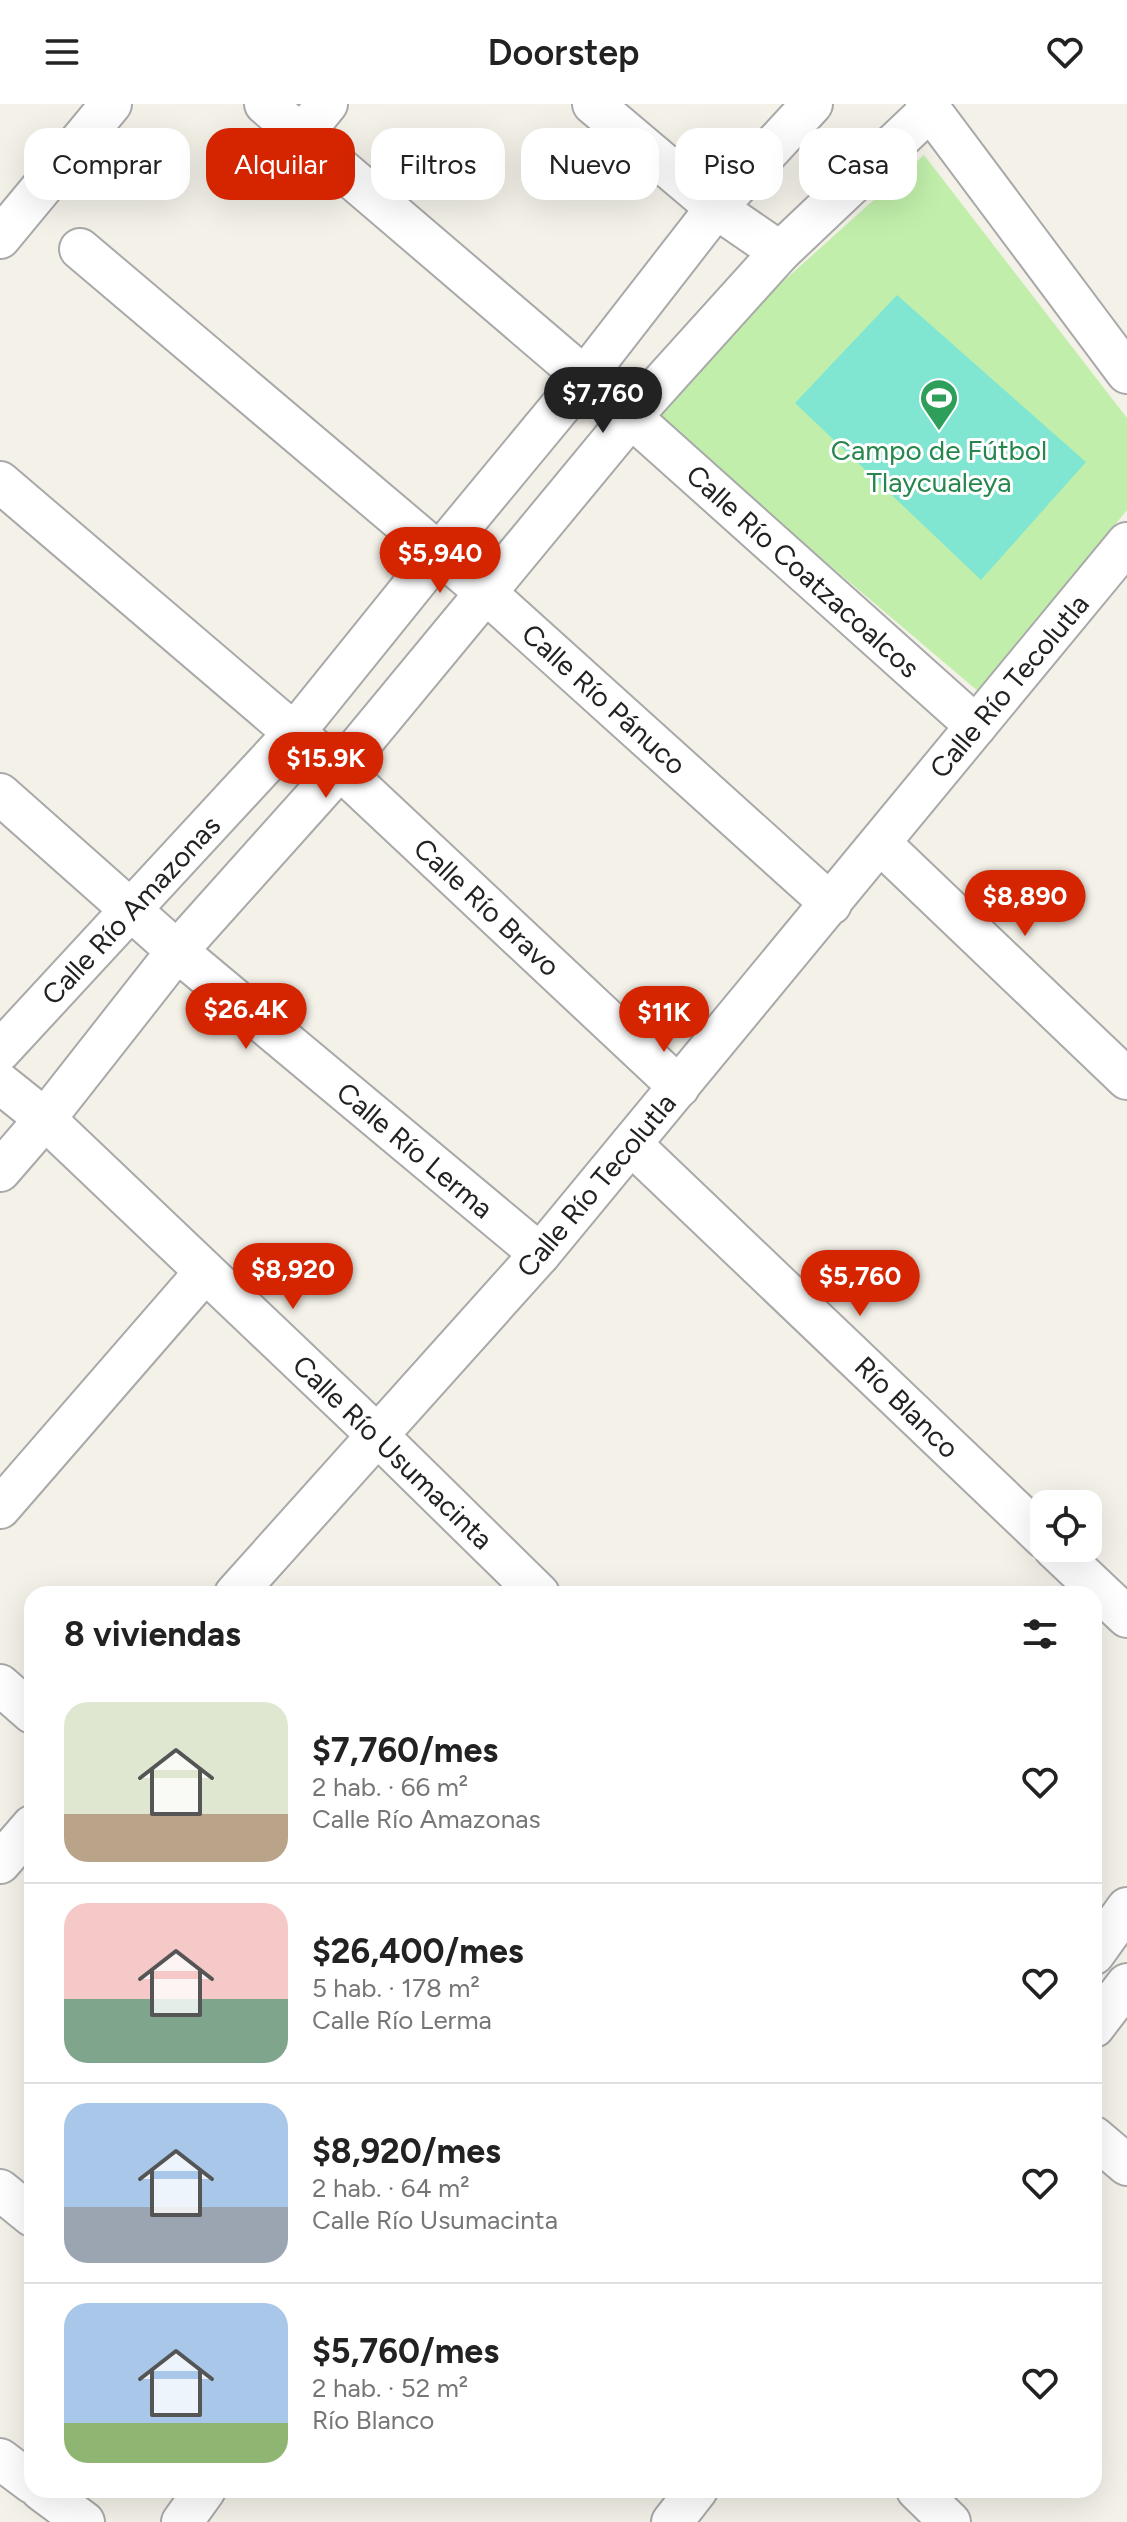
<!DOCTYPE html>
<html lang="es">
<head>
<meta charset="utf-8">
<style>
	body { margin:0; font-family:Figtree,sans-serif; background:#f6f6f6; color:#222; height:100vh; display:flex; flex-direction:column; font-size:30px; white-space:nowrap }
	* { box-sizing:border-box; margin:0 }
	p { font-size:26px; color:#767676 }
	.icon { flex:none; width:44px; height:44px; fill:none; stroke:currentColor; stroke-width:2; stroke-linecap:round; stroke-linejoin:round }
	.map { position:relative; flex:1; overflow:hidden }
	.details { position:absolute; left:24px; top:1482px; width:1078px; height:912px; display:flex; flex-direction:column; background:#fff; border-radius:24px; box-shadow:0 8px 32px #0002 }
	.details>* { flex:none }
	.top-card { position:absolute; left:24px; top:24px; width:1080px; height:72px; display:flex; gap:16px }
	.tools { position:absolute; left:1030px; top:1386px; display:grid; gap:16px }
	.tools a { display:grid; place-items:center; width:72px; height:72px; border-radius:16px; background:#fff; box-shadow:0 8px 32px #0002; font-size:40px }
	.price { position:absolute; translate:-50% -68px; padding:0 18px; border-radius:28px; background:#d42500; color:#fff; font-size:26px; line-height:52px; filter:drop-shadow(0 2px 4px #0008) }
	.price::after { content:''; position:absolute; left:50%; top:48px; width:24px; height:18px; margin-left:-12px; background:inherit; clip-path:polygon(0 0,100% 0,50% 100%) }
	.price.current { background:#222; color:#fff }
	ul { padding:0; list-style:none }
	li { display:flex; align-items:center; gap:24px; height:200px; padding:0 40px }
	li+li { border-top:2px solid #e0e0e0 }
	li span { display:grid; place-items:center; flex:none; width:224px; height:160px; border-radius:24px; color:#555 }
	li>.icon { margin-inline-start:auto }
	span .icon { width:96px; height:96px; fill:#fffc; stroke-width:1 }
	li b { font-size:34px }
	h2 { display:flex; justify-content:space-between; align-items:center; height:96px; padding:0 40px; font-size:34px }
	.chip { padding:0 28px; border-radius:24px; background:#fff; box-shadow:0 8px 32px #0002; font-size:28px; line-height:72px }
	.chip.current { background:#d42500; color:#fff }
	header { display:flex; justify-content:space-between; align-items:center; height:104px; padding:0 40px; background:#fff; font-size:36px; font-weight:600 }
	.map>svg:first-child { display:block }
</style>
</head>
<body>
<header><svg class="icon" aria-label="menu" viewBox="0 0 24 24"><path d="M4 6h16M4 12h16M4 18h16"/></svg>Doorstep<svg class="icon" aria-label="heart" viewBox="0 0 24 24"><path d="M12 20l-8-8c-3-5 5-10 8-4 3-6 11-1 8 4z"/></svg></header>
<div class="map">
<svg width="1127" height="2418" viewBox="0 0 1127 2418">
	<rect width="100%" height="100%" fill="#f3f1e8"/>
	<path fill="#c1efab" d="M924,51L1127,314V406L979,588L643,303Z"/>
	<path fill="#81e6d1" d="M897,191L1086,358L981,476L795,299Z"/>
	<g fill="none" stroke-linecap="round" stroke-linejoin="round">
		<defs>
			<g id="minor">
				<path d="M265,0L631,313L976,622"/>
				<path d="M593,0L716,104L780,148"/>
				<path d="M926,0L1127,269"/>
				<path d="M301,32L327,0"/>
				<path d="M0,134L111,0"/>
				<path d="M80,145L485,488L831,800"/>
				<path d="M0,378L294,629L340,665L679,983"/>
				<path d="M0,690L177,847L540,1150"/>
				<path d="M880,739L1127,975"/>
				<path d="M0,947L294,629L440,448L584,274L716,104L812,0"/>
				<path d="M0,979L45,1015L376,1330L539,1490"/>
				<path d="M631,1040L1044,1434"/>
				<path d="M0,1067L45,1015L177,847L340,665L631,313L780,148L930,6"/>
				<path d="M0,1404L205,1168"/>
				<path d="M1054,1444L1127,1513"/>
				<path d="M235,1490L540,1150L1127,439"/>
				<path d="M0,1581L32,1609"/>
				<path d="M0,1759L32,1722"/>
				<path d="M1094,1850L1127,1804"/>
				<path d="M1094,1923L1127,1880"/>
				<path d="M1094,2033L1127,2061"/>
				<path d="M0,2086L32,2112"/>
				<path d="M0,2355L32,2379"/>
				<path d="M41,2386L84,2418"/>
				<path d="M917,2386L950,2418"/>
				<path d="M182,2418L205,2386"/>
				<path d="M672,2418L697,2386"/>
			</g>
		</defs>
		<use href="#minor" stroke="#a9a9a9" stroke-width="44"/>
		<use href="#minor" stroke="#fff" stroke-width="40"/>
	</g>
	<defs>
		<symbol id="stadium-pin" viewBox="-11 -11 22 30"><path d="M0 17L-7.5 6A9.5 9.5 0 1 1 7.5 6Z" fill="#2e9e5b" stroke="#fff"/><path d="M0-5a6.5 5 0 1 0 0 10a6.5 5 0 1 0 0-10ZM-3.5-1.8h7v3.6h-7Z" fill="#fff"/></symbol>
	</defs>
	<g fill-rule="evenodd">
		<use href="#stadium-pin" x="917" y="272" width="44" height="60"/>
	</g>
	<g text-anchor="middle" stroke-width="6" stroke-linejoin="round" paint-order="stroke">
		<g font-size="28" fill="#27864d" stroke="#fff">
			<text x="939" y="356">Campo de Fútbol<tspan x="939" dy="32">Tlaycualeya</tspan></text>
		</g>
		<g font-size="28" fill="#222" stroke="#fff">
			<text transform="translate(803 467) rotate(42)" y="10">Calle Río Coatzacoalcos</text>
			<text transform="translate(1009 582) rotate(-50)" y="10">Calle Río Tecolutla</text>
			<text transform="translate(604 595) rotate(42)" y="10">Calle Río Pánuco</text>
			<text transform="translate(487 803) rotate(43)" y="10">Calle Río Bravo</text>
			<text transform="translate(131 806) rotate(-47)" y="10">Calle Río Amazonas</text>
			<text transform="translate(415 1046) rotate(40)" y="10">Calle Río Lerma</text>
			<text transform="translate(596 1081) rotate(-50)" y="10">Calle Río Tecolutla</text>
			<text transform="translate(907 1303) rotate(44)" y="10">Río Blanco</text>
			<text transform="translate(393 1348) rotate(44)" y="10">Calle Río Usumacinta</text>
		</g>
	</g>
</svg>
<div class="tools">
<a><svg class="icon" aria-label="locate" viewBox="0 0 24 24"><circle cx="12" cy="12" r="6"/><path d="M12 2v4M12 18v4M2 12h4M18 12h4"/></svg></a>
</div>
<b class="price current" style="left:603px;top:331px">$7,760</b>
<b class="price" style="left:440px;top:491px">$5,940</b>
<b class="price" style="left:326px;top:696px">$15.9K</b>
<b class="price" style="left:1025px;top:834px">$8,890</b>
<b class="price" style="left:246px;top:947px">$26.4K</b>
<b class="price" style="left:664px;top:950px">$11K</b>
<b class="price" style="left:293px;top:1207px">$8,920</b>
<b class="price" style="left:860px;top:1214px">$5,760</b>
<div class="top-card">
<a class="chip">Comprar</a>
<a class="chip current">Alquilar</a>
<a class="chip">Filtros</a>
<a class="chip">Nuevo</a>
<a class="chip">Piso</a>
<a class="chip">Casa</a>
</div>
<section class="details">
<h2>8 viviendas<svg class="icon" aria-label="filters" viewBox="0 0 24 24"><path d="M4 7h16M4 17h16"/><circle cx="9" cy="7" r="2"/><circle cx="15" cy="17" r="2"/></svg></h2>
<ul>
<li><span style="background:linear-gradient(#dfe7d0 70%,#b9a48a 0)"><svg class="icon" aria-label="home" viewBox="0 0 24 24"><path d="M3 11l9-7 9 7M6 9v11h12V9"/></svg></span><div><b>$7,760/mes</b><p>2 hab. · 66 m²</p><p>Calle Río Amazonas</p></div><svg class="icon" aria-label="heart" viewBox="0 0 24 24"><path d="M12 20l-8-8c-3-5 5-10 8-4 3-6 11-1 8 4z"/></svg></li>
<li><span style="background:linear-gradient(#f6c9c9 60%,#7fa58c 0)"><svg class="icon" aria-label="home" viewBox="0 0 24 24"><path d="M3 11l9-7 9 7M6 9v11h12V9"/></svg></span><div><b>$26,400/mes</b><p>5 hab. · 178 m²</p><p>Calle Río Lerma</p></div><svg class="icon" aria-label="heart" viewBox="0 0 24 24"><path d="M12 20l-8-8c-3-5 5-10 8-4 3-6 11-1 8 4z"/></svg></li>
<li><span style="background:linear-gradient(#a9c7e8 65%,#9aa5b1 0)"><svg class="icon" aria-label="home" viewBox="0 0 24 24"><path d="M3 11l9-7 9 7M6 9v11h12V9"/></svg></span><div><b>$8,920/mes</b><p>2 hab. · 64 m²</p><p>Calle Río Usumacinta</p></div><svg class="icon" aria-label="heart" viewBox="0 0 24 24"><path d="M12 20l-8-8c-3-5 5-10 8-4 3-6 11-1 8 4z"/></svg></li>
<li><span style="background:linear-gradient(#a9c7e8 75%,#8fb573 0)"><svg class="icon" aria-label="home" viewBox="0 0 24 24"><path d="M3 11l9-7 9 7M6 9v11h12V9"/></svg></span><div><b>$5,760/mes</b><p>2 hab. · 52 m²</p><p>Río Blanco</p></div><svg class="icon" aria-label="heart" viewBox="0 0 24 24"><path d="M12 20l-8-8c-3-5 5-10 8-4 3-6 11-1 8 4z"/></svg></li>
</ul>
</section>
</div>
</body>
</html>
